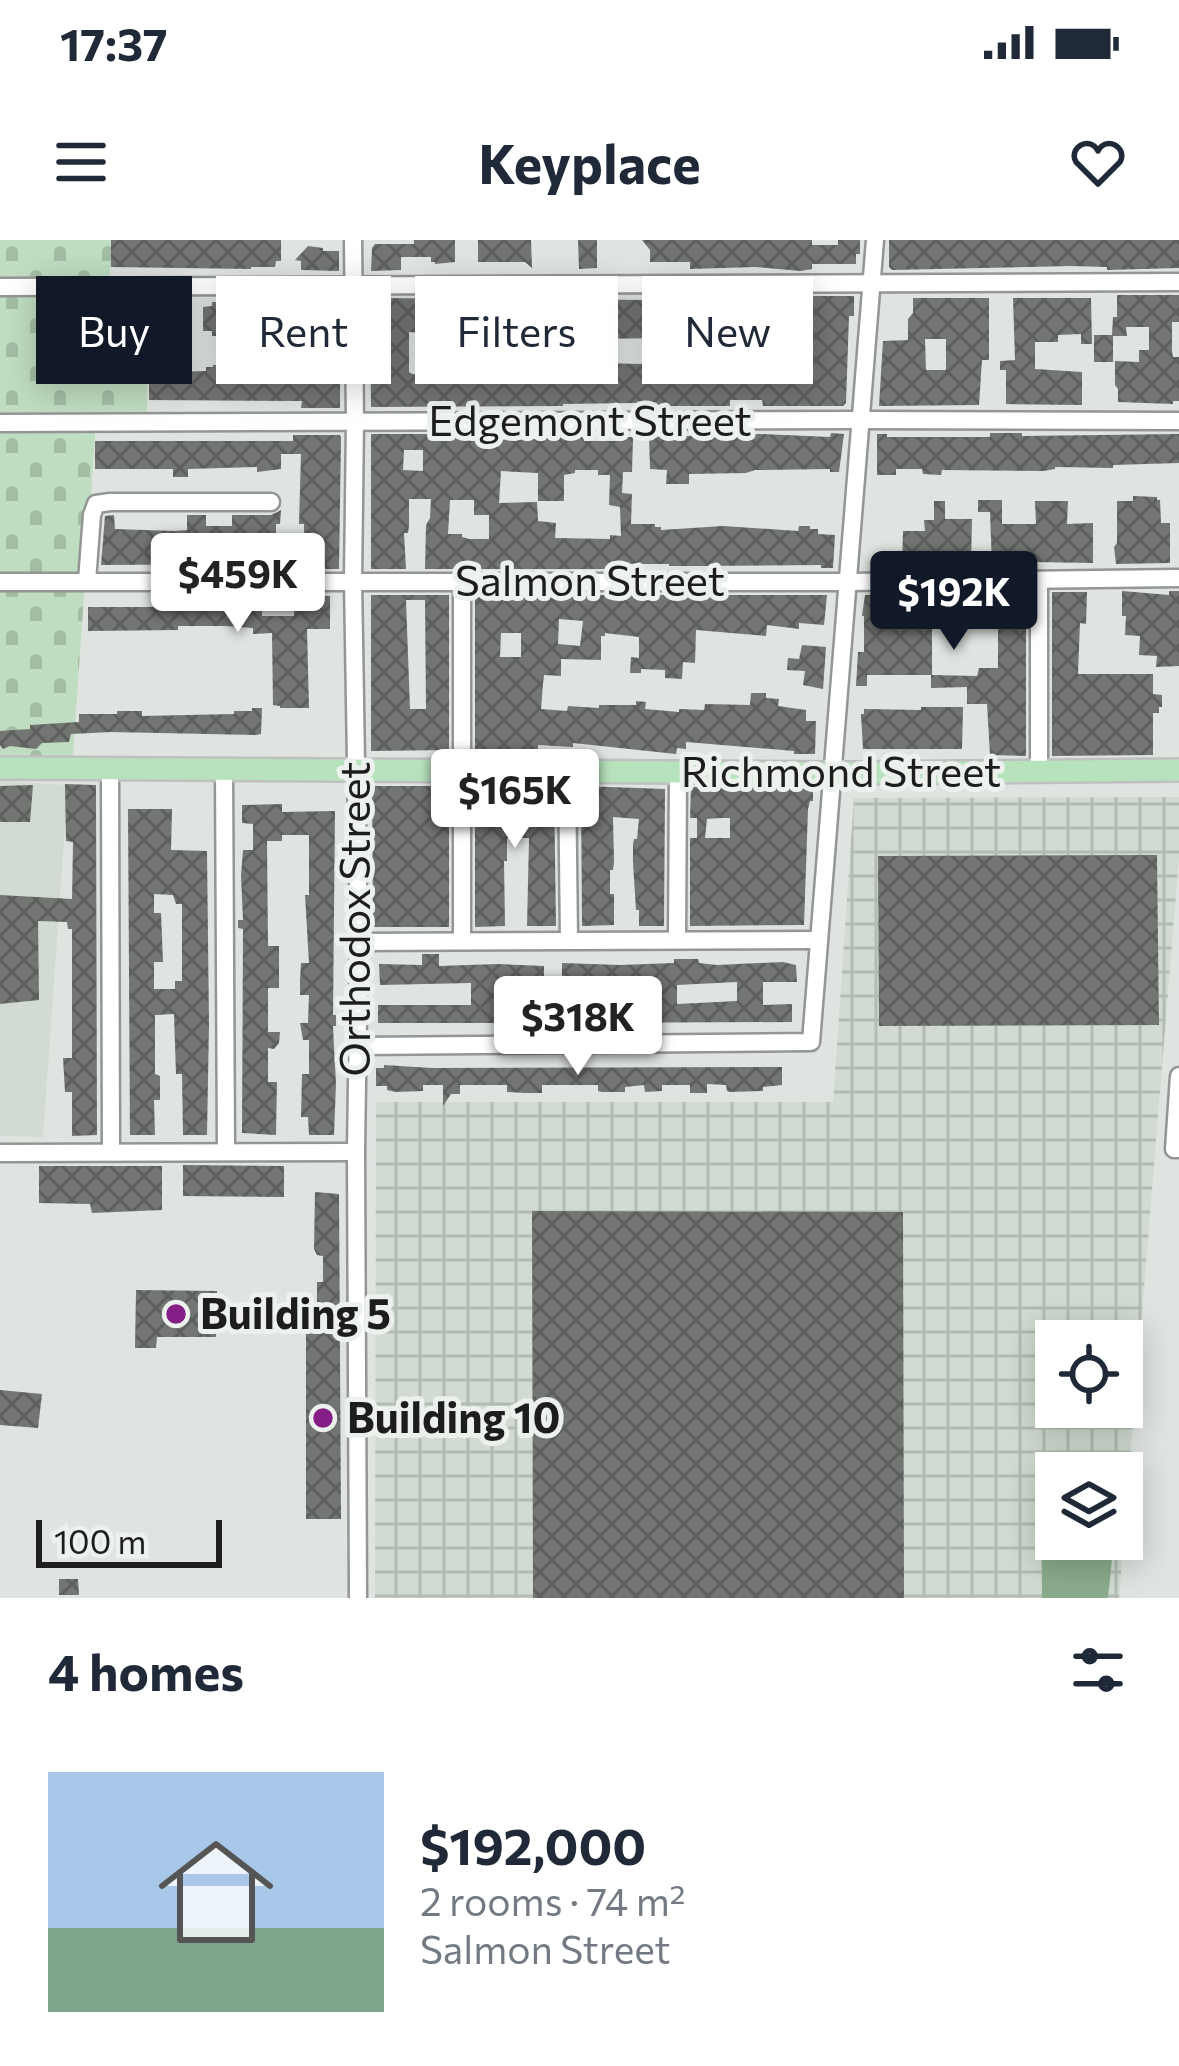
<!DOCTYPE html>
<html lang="en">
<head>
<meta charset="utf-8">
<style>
	body { margin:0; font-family:Commissioner,sans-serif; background:#f2f2f3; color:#1f2937; height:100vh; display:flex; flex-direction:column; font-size:45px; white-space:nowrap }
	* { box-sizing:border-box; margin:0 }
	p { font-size:39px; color:#747a83 }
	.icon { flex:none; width:66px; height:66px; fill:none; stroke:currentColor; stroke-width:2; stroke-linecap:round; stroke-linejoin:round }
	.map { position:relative; height:1358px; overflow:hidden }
	.sheet { display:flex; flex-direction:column; background:#fff; flex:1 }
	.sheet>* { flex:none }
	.hud { position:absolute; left:36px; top:36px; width:1107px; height:108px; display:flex; gap:24px }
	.tools { position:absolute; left:1035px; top:1080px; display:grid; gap:24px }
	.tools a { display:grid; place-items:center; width:108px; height:108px; border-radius:0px; background:#fff; box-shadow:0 6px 30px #0003; font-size:60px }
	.scale { position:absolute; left:36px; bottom:30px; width:186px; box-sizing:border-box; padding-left:12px; border:6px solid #1c1d1c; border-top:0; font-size:33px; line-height:42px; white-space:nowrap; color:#1c1d1c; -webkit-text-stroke:9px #edf1ed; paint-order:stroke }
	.price { position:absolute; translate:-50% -102px; padding:0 27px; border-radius:12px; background:#fff; color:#222; font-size:39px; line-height:78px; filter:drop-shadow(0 3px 6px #0008) }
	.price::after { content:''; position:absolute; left:50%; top:72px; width:36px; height:27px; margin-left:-18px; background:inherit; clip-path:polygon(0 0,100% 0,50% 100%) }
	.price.active { background:#111827; color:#fff }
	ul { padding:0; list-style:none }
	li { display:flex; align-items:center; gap:36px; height:300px; padding:0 48px }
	li span { display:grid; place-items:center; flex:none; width:336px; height:240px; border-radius:0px; color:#555 }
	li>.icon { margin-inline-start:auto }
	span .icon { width:144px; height:144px; fill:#fffc; stroke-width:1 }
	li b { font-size:51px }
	h2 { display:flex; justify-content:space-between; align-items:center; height:144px; padding:0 48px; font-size:51px }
	.pill { padding:0 42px; border-radius:0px; background:#fff; box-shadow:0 6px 30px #0003; font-size:42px; line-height:108px }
	.pill.active { background:#111827; color:#fff }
	.status { display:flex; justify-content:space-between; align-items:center; height:84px; padding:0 60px; background:#fff; direction:ltr }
	.status svg { height:33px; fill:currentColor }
	header { display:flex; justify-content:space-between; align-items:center; height:156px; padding:0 48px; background:#fff; font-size:54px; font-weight:700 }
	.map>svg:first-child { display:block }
</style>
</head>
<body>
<div class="status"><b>17:37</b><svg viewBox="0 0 49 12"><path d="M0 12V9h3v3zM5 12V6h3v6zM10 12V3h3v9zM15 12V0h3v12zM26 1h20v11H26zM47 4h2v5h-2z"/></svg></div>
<header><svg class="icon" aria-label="menu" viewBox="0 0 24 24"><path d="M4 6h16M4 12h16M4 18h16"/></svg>Keyplace<svg class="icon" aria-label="heart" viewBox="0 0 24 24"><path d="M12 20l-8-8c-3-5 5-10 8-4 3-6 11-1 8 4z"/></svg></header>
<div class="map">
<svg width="1179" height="1358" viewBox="0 0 1179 1358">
	<defs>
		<pattern id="industrial-grid" width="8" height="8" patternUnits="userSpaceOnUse" patternTransform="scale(3)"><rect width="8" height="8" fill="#d1dbd1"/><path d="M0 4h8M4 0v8" fill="none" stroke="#b3bcb3"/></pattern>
		<pattern id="cemetery-stones" width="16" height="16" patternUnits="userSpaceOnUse" patternTransform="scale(3)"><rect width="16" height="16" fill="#beddc1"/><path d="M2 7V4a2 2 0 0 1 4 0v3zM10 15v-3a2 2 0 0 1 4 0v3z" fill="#a3bda5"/></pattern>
		<pattern id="building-cross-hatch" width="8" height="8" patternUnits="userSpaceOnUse" patternTransform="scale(3)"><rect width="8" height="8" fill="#727572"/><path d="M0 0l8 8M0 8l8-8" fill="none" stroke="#5d5f5d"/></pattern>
	</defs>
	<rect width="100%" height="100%" fill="#e0e4e0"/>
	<path fill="#d1dbd1" d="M0,541L68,545L43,897L0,896Z"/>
	<path fill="url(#industrial-grid)" fill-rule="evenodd" d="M1179,557V617L1119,1358H375L376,862H833L854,558ZM1056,1101H1122V1167H1056ZM1056,1233H1122V1299H1056Z"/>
	<path fill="url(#cemetery-stones)" d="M0,0H113L109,46L148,47L147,183H96L72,529L0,528Z"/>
	<path fill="#8aac8c" d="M1056,1242V1299H1114L1108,1358H1042L1041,1255Z"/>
	<g fill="url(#building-cross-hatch)" fill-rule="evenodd">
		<path d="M111,0H281V21H276L275,27H251V29L111,27Z"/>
		<path d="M414,0H455V22L435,24V22H431V17H401V30L371,31L372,8L375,4H414Z"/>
		<path d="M478,0H531L532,28L525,22H478Z"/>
		<path d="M578,0H597V28L579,29Z"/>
		<path d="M642,0H812V5H838V0H860V14H856V24H812V29L800,31L755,27L690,29V22H650V10Z"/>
		<path d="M889,0H1179V28L1107,30V27L1071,26L892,30L889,27Z"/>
		<path d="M308,6L323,8V11H339V31L301,30V21L295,20Z"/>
		<path d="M1117,55H1179V82H1172V110L1173,117H1179V161H1173V164L1118,162V149L1115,145V121L1139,122V110H1149V87H1126L1127,96H1113V122H1094V95H1112L1113,77H1117Z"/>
		<path d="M805,56H854V76H849L846,163L843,166H763L762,160H730V166H646V163H633L563,164V166L371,167L370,58L805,61ZM793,77H813V112L810,126L765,129L764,97L793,98ZM409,92L490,97V111H506L505,96H538V93L567,92V98L576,99L675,98V131H654V126L642,124L597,123V120H588V118L554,120V126L548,127H502L499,134H480V130H442V134H412L409,132ZM747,94L748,123L713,127L714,125H702L701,98H727V95Z"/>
		<path d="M302,58H340V168H301L302,161L149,160V128H171V132L206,131V127H213V125H235V128L306,126V104L245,102V97L212,96V91H203V67L212,66V62H282L283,91H301Z"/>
		<path d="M913,58H989V120H982L979,165L879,166L883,101L908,100V79L913,73ZM925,99H946V130H926Z"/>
		<path d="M1013,58H1091L1092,104H1081V94L1058,95V102H1035V129L1082,132V165L1006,164V130H1000V121L1015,120Z"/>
		<path d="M831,193L844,194L839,232H830V229L755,230L746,233L689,234V244H666L667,230L650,229L649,197L760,194L830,197Z"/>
		<path d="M990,193H1022V196L1179,194V223L1113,225V228L1055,227V229L1043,231L942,230L941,235L923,234L922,229H896V235H877V194H887V197H990Z"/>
		<path d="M371,194H443V198L492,197V200L535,199L549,198V194H564V197H584V201H623V197H633L632,232H623L622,253L632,254L631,284H655V287H661V290L723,286L798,291L799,286H810V289H818V294L835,295L833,328H821V325L701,326H669V324H619V329H425L426,285L430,278L431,259H409V286L408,293H404L406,329H371ZM404,210H423V231L403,230ZM575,230H598V235H610L609,265L620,267L621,296L610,295V299L555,298L556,283L538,281L537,262L499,263L501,231L538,233V261H564V235L575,233ZM450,260H474V275H489V299H469L462,297V294H448Z"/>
		<path d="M293,195H340L341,198L339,329H283V320H304V284H299L301,214H281V229L257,232V227L188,229V237H173V229H95V201H293Z"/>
		<path d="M1133,256L1157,257V260H1160L1161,283H1170V323L1116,324L1114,307L1117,303V261H1133Z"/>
		<path d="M978,260H1002V284H1036L1035,261H1068L1067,284L1093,283V323L1032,322V324L992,326L990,272H978Z"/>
		<path d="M934,261H945V279H972L971,326H902L903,291H925L924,280H934Z"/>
		<path d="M281,270L280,284H276V321L251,324L101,325L105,276L114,275L115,289L174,291L187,290V275H206V286H232V275H271Z"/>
		<path d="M1122,351L1169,355V351H1179V426L1156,427L1157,416L1139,415L1140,396L1125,395L1126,376H1122Z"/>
		<path d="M1052,352H1087L1086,384L1080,383L1078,434H1153V454L1162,455V467H1159V473H1153V515L1052,516Z"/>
		<path d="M1026,353V516L990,515L987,464H967V447L931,448V435L977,436L979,428H998V384H979V382L932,383V435H867V446H856L858,412H864V376H862L865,355Z"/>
		<path d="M371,355H449V510L371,511ZM406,360H425L426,469H410Z"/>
		<path d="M475,355H827L824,385L799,383V389L767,385L766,396L696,390L695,423L683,422L682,439L665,438V430L641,429V433H630L631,417L639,418V397L605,393V396H601V420L561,419V436L544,435L543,444L541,469L567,471L568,466L599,468V465H636V461L646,462L645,469L679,472V469L704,470L705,464L750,465L751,453H766V458L779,459L778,466L806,470V481H816L815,514H794V511L686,502V509L677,508L676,514L573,503V507L538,505V512L475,510ZM559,379L583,381L580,406L558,404ZM501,393H521V417H500Z"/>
		<path d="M294,356H330V389H307L309,468H280V466L273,465L272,393L253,394V388L226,386H178V390L88,391V367H262V376H294Z"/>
		<path d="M802,405L826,407L823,449L803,445L805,431L787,430L788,418L799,419Z"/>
		<path d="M921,467H963L962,509H863L861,474H864V469L921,470Z"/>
		<path d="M252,468H262L261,494L256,495L111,492L71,494L69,502L42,503L36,509L10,506L3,509L0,505V491L30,489V485L79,482V474H117V471H142V476L234,474V471H252Z"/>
		<path d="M65,544L96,545L97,895L72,896V852H65L63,818H72V689H68L67,682L38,681L39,760L0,764V655L72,659L73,602L66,601Z"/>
		<path d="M33,545L30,582H0V546Z"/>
		<path d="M372,546H449V687H373Z"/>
		<path d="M475,546L554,547L556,686H527L529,598H507V621H504L505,686L475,687Z"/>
		<path d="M581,546L665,549L664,686H639V670H636L633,622V604L634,599H637L639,579L613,577L614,622L613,630H610V654H614V685L582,686Z"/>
		<path d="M691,547L813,548V561H810L808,569L804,685L690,686V598H697V578H690ZM720,578H730V598H705L707,579Z"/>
		<path d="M282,564V572L335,571L333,775H336V786H333L334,808L336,843L334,895H309L308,877H301L302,834H309V800H303L300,783H308L309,755H300V740L301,723H309L305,655H309V595H282V601H267L268,706H279V748H268V792H280L279,803L274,809L268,808V842H277L276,895L242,893L243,689L238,688V680H243L241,636L243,610H253V584L242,583V565Z"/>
		<path d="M128,569H172L171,610L207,611L209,784L207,895H183L182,834H176L174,774L155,775V834L160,836V860H154L155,895H130ZM154,654L173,655L176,664H182V741H175V749H154V722H163L161,673H154Z"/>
		<path d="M1157,615L1159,785L879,786L878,616Z"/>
		<path d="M422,714H439V726L498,724L544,726V783H378V765H471V743L380,745L379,724L422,725Z"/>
		<path d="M674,719H698L699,723L717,725L783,722L796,725L797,742H763V765L792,764V782L562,783V765L581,763V742H562V723L620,725L674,723ZM737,742V761L677,764V745Z"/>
		<path d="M384,825L432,828L782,827V845L763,847V851L730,852L727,851L726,845L707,844V853H690V845H662V851L645,852L644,845L625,847V852H602L598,851V845H542V853H525L507,852V845H460V854H451L443,866V845H423V851L396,852L387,850V846H376V828H384Z"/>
		<path d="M183,925L284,926V957L183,956Z"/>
		<path d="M39,926H162V970L92,973L90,964L39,963Z"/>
		<path d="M315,952L339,954L341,1279H306V1076H317V1042H323V1016L317,1015L314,1009Z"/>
		<path d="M532,971L903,972L904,1358H533Z"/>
		<path d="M136,1050L217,1051L216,1097H157L156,1108H135Z"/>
		<path d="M0,1150L42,1154L38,1188L0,1185Z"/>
		<path d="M59,1339H78L79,1355H59Z"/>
	</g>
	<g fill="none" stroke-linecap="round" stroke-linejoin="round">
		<defs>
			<g id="minor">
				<path d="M353,0L355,182L353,341L359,702L356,912L358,1358"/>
				<path d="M0,47L1179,42"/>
				<path d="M0,183L860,180L1179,181"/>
				<path d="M1039,340V532"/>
				<path d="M87,341L92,275L96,264L110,262H271"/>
				<path d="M462,341V700"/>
				<path d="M0,342H846L1179,338"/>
				<path d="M110,529L111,912"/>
				<path d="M224,529L226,911"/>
				<path d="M567,530L569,700"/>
				<path d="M677,700L678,532"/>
				<path d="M359,702L818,700"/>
				<path d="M357,806L811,802L875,0"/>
				<path d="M1179,836L1174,909H1179"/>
				<path d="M0,913L356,912"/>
			</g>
			<path id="major" d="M0,528L847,533L1179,530"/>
		</defs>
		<use href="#minor" stroke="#939693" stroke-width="21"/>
		<use href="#major" stroke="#bfc0bf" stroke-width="26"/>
		<use href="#minor" stroke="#fff" stroke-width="16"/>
		<use href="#major" stroke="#b6e2bc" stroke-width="21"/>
	</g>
	<g fill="#851f87" stroke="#edf1ed" stroke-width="4.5">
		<circle cx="176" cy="1074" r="12"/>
		<circle cx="323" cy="1178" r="12"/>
	</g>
	<g text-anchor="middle" stroke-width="10" stroke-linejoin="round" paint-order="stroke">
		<g font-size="42" fill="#1c1d1c" stroke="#edf1ed">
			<text x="590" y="196">Edgemont Street</text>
			<text x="590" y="356">Salmon Street</text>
			<text x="841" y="547">Richmond Street</text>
			<text transform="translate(355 679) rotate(-90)" y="15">Orthodox Street</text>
		</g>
		<g font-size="42" font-weight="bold" fill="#1c1d1c" stroke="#edf1ed" text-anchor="start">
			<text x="200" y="1089">Building 5</text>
			<text x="347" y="1193">Building 10</text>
		</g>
	</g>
</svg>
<div class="tools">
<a><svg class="icon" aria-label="locate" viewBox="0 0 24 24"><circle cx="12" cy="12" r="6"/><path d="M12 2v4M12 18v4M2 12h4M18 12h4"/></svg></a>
<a><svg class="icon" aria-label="layers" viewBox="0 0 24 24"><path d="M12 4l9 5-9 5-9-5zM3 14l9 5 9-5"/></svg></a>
</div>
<div class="scale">100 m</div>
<b class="price" style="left:238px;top:395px">$459K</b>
<b class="price active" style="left:954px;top:413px">$192K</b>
<b class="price" style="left:515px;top:611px">$165K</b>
<b class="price" style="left:578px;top:838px">$318K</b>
<div class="hud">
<a class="pill active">Buy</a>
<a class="pill">Rent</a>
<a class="pill">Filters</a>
<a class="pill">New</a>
</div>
</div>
<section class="sheet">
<h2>4 homes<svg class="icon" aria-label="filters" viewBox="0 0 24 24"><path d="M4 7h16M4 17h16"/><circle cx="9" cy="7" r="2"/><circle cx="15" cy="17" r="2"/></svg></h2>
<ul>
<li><span style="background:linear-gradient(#a9c7e8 65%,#7fa58c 0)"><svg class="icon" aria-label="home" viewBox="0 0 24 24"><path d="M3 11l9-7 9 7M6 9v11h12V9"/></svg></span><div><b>$192,000</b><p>2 rooms · 74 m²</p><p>Salmon Street</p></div></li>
</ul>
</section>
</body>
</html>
